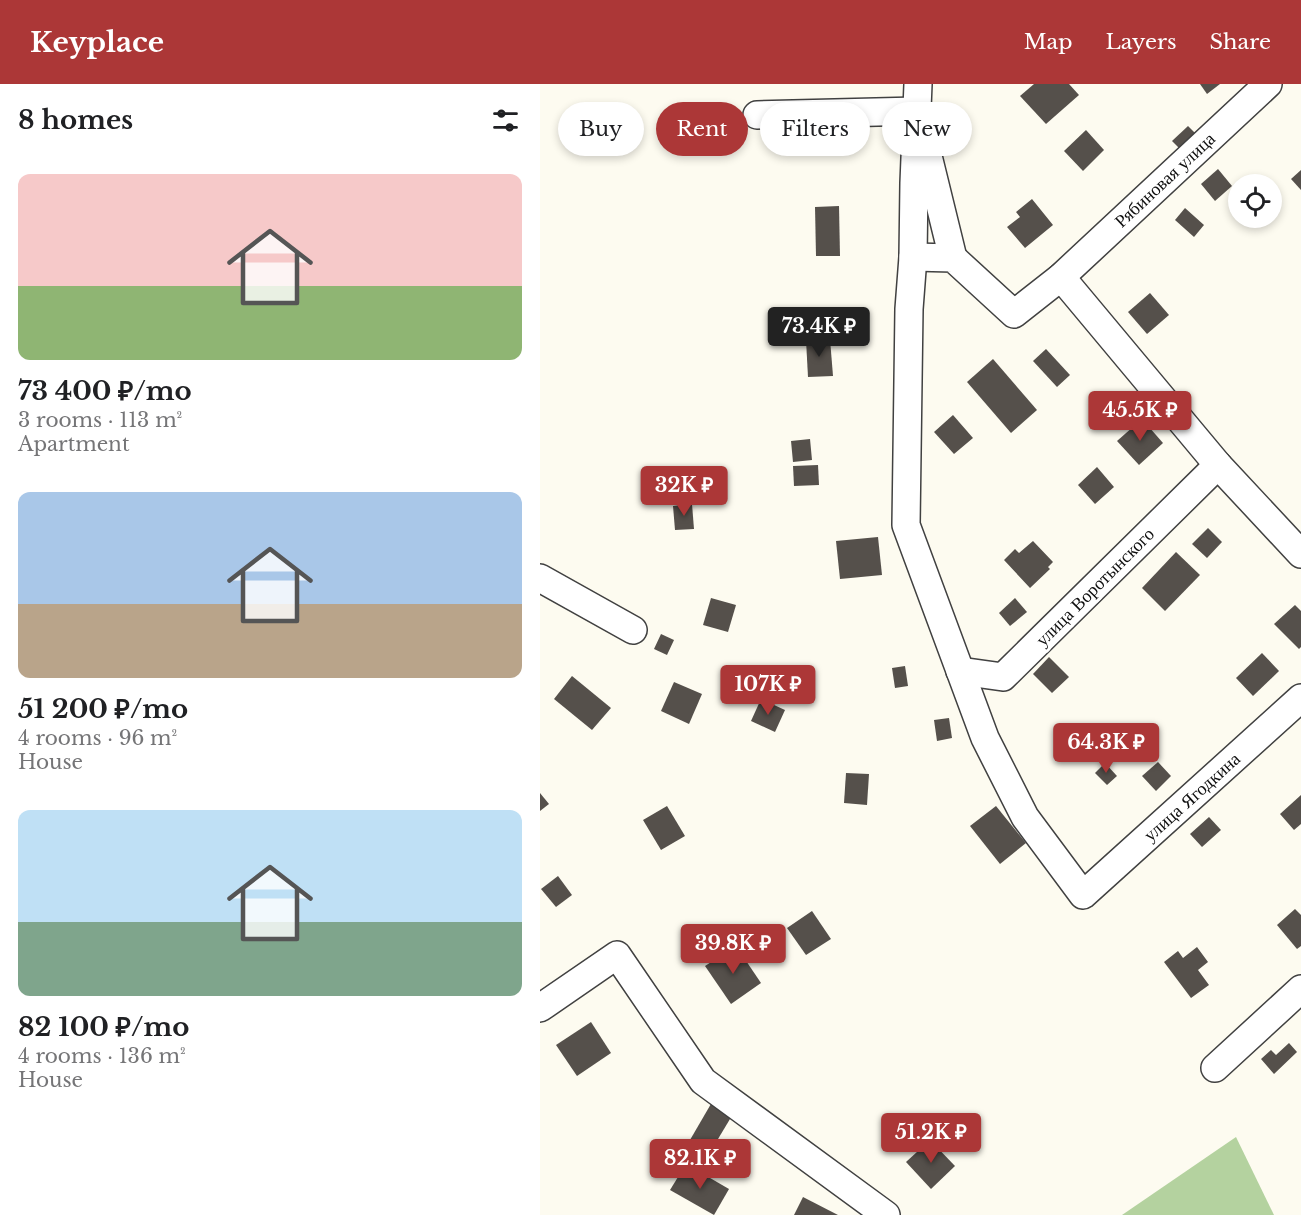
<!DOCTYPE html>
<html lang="en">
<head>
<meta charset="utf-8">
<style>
	body { margin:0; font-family:"Libre Baskerville",serif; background:#f2f2f2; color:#202124; height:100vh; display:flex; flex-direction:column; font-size:22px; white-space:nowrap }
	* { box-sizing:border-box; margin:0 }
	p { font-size:20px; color:#757577 }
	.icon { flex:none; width:33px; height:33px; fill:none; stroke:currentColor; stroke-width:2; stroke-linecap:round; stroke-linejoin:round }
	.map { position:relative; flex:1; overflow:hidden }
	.drawer { display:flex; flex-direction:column; background:#fff; width:540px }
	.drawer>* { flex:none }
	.banner { position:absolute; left:18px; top:18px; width:570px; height:54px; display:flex; gap:12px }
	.buttons { position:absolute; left:688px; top:90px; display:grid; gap:12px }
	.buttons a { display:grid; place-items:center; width:54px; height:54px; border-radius:50%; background:#fff; box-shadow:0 3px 9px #0003; font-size:30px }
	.price { position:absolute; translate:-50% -51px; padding:0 14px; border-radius:6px; background:#ac3737; color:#fff; font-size:20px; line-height:39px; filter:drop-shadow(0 2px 3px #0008) }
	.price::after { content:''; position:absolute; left:50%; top:36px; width:18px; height:14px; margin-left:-9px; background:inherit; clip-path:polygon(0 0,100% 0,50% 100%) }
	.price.active { background:#222; color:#fff }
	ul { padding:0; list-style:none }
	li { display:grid; align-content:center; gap:12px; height:318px; padding:0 18px }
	li span { display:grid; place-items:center; height:186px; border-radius:12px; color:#555 }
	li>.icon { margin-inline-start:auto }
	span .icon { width:108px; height:108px; fill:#fffc; stroke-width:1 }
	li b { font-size:26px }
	h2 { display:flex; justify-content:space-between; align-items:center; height:72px; padding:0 18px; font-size:26px }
	.pill { padding:0 21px; border-radius:27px; background:#fff; box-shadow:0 3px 9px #0003; font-size:21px; line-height:54px }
	.pill.active { background:#ac3737; color:#fff }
	header { display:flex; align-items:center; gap:36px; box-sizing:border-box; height:84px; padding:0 30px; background:#ac3737; color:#fff }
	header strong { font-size:28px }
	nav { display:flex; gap:33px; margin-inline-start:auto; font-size:21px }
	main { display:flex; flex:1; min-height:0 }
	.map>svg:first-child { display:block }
</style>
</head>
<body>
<header>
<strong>Keyplace</strong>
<nav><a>Map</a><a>Layers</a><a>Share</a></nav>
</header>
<main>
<section class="drawer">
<h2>8 homes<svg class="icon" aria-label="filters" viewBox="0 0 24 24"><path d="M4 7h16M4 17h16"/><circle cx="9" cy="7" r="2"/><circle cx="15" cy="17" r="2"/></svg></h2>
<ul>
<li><span style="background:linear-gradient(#f6c9c9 60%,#8fb573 0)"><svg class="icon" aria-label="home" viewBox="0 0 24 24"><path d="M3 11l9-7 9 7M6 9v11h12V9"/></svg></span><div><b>73 400 ₽/mo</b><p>3 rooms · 113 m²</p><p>Apartment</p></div></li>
<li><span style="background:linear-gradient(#a9c7e8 60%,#b9a48a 0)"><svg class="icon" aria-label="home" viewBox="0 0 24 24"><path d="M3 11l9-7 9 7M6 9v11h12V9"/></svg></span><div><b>51 200 ₽/mo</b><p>4 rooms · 96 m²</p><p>House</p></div></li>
<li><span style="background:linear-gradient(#bfe0f5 60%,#7fa58c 0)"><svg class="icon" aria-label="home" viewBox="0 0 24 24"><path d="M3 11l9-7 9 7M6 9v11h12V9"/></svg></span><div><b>82 100 ₽/mo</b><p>4 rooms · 136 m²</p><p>House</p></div></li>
</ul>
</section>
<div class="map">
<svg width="761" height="1131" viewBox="0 0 761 1131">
	<rect width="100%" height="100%" fill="#fdfbf0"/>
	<path fill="#b4d29f" d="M696,1053L734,1131H582Z"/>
	<g fill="#55504b">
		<path d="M494,0H529L539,11L506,40L480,12Z"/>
		<path d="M660,0H680L667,10Z"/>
		<path d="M648,42L662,56L647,72L632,57Z"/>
		<path d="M406,44H413V60H405Z"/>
		<path d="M546,46L564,66L543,87L524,67Z"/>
		<path d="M678,85L692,102L675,117L661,100Z"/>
		<path d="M761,86V106L751,95Z"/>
		<path d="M492,115L513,141L485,164L467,143L480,133L476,128Z"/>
		<path d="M299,122L300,172H276L275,123Z"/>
		<path d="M645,124L664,141L654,153L635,136Z"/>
		<path d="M610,209L629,231L607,250L588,228Z"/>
		<path d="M290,255L293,292L268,293L266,256Z"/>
		<path d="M506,265L530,291L517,303L493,277Z"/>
		<path d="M453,275L497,326L471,349L427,298Z"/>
		<path d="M413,331L433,354L414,370L394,348Z"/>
		<path d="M602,335L623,359L599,381L577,357Z"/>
		<path d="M270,355L272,376L253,378L251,357Z"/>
		<path d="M278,381L279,401L254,402L253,382Z"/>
		<path d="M557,383L574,403L555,420L538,401Z"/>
		<path d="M152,420L154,445L135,446L133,422Z"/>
		<path d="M668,444L682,458L667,474L652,460Z"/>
		<path d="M338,453L342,491L300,495L296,457Z"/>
		<path d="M493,457L513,478L508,483L510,485L490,504L464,476L475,465L479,469Z"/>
		<path d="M636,468L660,491L625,527L602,504Z"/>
		<path d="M171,514L196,521L188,548L163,541Z"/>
		<path d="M475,514L487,528L470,542L459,529Z"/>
		<path d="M755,521L761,527V563L759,565L734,540Z"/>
		<path d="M121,550L134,556L127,571L114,565Z"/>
		<path d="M722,569L739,587L713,612L696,594Z"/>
		<path d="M509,573L529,593L512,609L493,590Z"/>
		<path d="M365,582L368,602L355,604L352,584Z"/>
		<path d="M32,592L71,624L52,646L14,615Z"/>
		<path d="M134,598L162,610L149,640L121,627Z"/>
		<path d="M221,615L245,626L235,648L211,637Z"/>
		<path d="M409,634L412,654L397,657L394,636Z"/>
		<path d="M618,678L631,692L616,707L602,692Z"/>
		<path d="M565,679L577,692L567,701L555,689Z"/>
		<path d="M306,689L329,690L327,721L304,719Z"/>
		<path d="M0,709L9,720L0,727Z"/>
		<path d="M761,711V740L754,746L740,730Z"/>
		<path d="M127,722L145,752L121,766L103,736Z"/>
		<path d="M456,722L486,759L460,780L430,742Z"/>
		<path d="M669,733L681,746L662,763L650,750Z"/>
		<path d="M18,792L32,811L16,823L1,805Z"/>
		<path d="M755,825L761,831V862L757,865L737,841Z"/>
		<path d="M272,827L291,855L266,871L247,844Z"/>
		<path d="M196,862L221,899L191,920L165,882Z"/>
		<path d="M657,863L668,878L658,886L669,901L651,914L624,878L638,867L643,874Z"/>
		<path d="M51,938L71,969L37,992L16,961Z"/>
		<path d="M749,959L757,968L734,990L721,975L731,966L736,971Z"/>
		<path d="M175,1013L196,1025L163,1080L143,1068Z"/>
		<path d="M390,1056L415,1082L391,1105L366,1078Z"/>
		<path d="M146,1080L189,1105L174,1131L130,1106Z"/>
		<path d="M263,1113L298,1131H254Z"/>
	</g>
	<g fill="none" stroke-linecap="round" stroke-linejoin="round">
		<defs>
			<g id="minor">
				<path d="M378,0L374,99L373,173L369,225L366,441L445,654L485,733L543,811L761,614"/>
				<path d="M217,31L377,27L413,174"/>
				<path d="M373,173L413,174L474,230L521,193L728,0"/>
				<path d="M521,193L678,381L761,470"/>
				<path d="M0,494L93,546"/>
				<path d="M420,587L463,593L678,381"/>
				<path d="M0,924L77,871L163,997L346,1131"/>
				<path d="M675,984L761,905"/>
			</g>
		</defs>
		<use href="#minor" stroke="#414141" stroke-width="30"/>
		<use href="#minor" stroke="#fff" stroke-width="27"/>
	</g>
	<g text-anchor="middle" stroke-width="6" stroke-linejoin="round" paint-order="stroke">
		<g font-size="18" fill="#0e0e0e" stroke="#fff">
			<text transform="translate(625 96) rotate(-43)" y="6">Рябиновая улица</text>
			<text transform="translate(555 503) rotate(-45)" y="6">улица Воротынского</text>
			<text transform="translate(652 713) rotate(-42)" y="6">улица Ягодкина</text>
		</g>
	</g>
</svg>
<div class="buttons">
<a><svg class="icon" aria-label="locate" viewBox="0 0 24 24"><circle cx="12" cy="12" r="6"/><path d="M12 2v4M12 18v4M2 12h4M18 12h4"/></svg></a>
</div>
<b class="price active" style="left:279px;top:274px">73.4K ₽</b>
<b class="price" style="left:600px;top:358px">45.5K ₽</b>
<b class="price" style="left:144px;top:433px">32K ₽</b>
<b class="price" style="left:228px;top:632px">107K ₽</b>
<b class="price" style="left:566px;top:690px">64.3K ₽</b>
<b class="price" style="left:193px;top:891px">39.8K ₽</b>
<b class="price" style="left:391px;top:1080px">51.2K ₽</b>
<b class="price" style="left:160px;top:1106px">82.1K ₽</b>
<div class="banner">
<a class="pill">Buy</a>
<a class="pill active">Rent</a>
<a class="pill">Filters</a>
<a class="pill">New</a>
</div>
</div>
</main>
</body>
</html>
